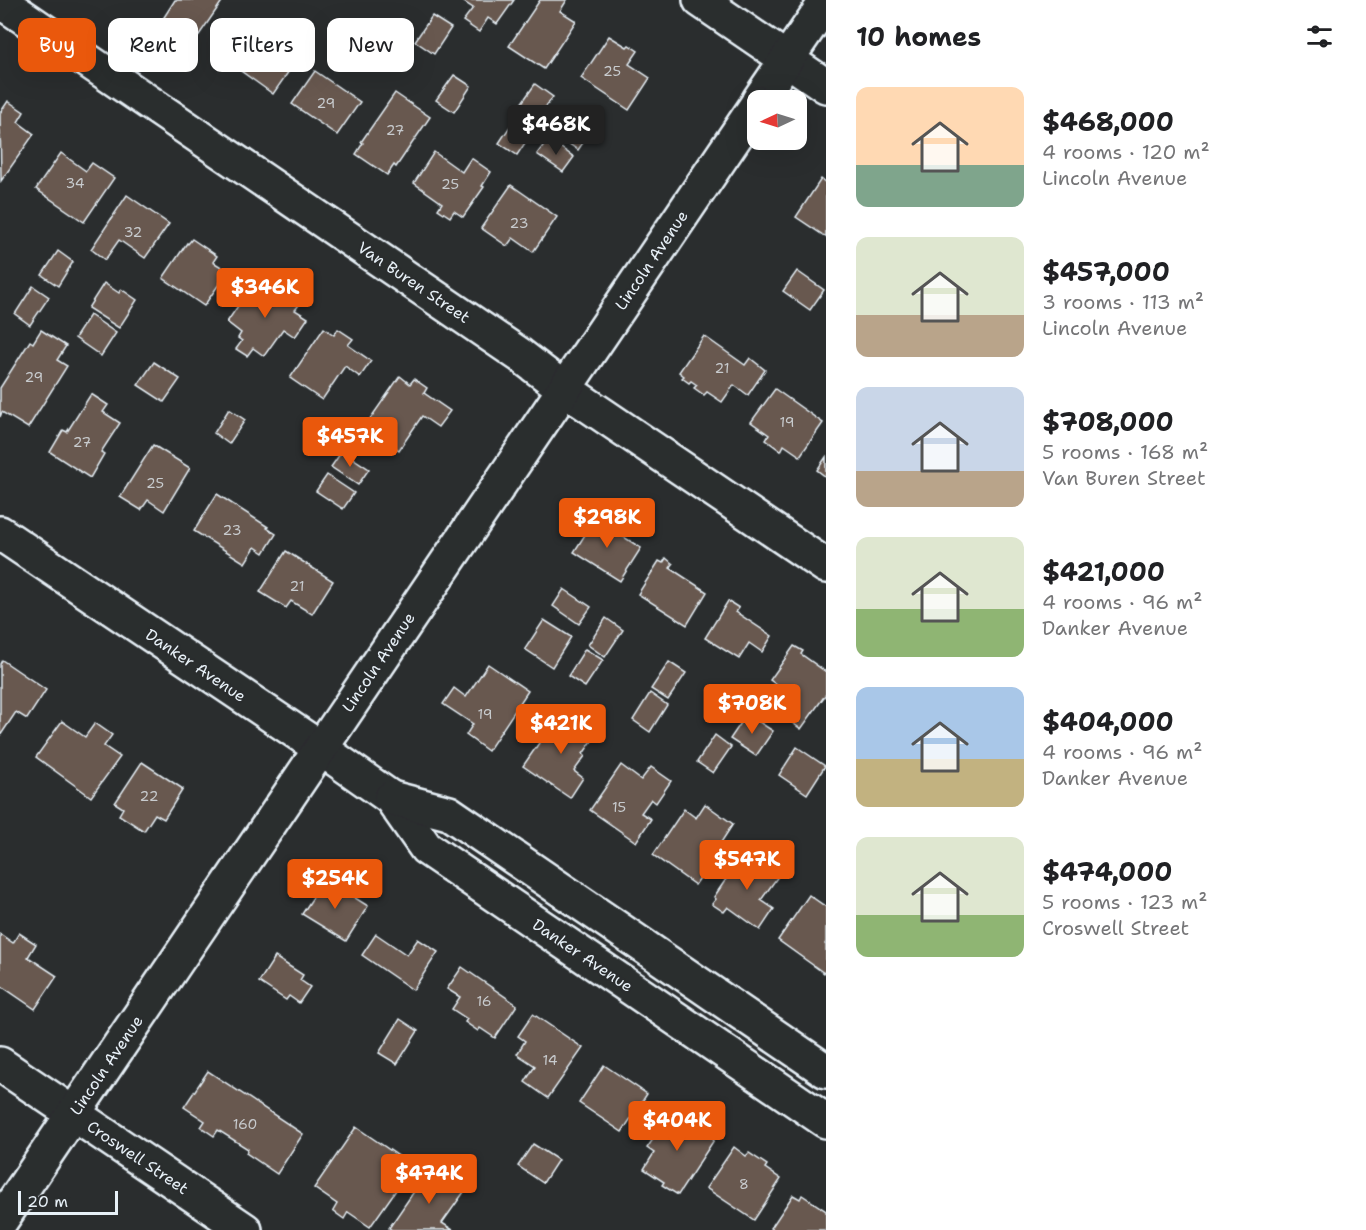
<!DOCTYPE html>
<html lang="en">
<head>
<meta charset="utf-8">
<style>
	body { margin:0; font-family:"Shantell Sans",sans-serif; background:#f6f6f6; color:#202124; height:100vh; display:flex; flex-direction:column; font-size:22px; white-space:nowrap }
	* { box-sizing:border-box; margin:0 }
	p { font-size:20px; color:#757577 }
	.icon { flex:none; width:33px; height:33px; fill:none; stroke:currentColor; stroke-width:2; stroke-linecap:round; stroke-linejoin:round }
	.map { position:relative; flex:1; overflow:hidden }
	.details { display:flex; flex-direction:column; background:#fff; width:540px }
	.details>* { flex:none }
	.hud { position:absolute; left:18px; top:18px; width:570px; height:54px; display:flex; gap:12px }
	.needle { width:39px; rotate:266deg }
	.buttons { position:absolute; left:747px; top:90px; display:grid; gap:12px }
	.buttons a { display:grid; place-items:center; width:60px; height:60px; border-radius:12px; background:#fff; box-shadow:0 6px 24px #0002; font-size:30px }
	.scale { position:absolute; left:18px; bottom:15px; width:100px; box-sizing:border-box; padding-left:6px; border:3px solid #e8f1f8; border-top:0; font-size:16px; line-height:21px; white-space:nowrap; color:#e8f1f8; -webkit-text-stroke:4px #2a2d2e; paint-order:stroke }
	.price { position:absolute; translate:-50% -51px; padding:0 14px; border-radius:6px; background:#ea580c; color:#fff; font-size:20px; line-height:39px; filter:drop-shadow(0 2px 3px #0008) }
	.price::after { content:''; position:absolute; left:50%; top:36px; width:18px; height:14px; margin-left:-9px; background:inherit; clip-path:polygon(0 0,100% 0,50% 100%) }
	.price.active { background:#222; color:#fff }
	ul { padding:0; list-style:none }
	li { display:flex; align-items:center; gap:18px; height:150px; padding:0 30px }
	li span { display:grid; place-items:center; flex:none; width:168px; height:120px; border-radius:12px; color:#555 }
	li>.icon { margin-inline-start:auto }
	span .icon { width:72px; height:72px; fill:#fffc; stroke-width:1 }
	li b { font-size:26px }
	h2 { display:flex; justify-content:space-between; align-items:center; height:72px; padding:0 30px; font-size:26px }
	.tag { padding:0 21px; border-radius:12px; background:#fff; box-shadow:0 6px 24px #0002; font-size:21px; line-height:54px }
	.tag.active { background:#ea580c; color:#fff }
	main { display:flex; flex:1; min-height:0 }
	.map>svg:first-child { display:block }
</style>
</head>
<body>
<main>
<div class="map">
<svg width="826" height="1230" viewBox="0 0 826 1230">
	<rect width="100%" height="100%" fill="#2a2d2e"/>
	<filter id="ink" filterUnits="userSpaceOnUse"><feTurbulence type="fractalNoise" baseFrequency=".0167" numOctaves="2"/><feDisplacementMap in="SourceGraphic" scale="12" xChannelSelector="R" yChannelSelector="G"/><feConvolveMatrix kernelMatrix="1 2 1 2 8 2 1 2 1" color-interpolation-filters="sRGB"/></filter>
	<g filter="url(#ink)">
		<g fill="#68594f" stroke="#e8f1f8" stroke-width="1.5">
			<path d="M175,0H223L197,38L182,28L176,37L159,25Z"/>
			<path d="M465,0H514L497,24L488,18L479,32L463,21L473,8L464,2Z"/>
			<path d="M540,0H567L560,11L576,21L544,69L509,46Z"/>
			<path d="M432,16L451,28L434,54L415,41Z"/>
			<path d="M249,29L296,61L273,94L227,61Z"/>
			<path d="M609,36L627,47L629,45L638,51L629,64L650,78L629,110L581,78Z"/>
			<path d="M315,71L360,102L337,135L292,104Z"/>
			<path d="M454,75L471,86L454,112L436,100Z"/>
			<path d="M535,84L553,97L534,123L516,111Z"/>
			<path d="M395,93L430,117L396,167L394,165L387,175L356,154L363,143L361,142Z"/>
			<path d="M8,101L24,112L18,122L34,134L1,181L0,113Z"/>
			<path d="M517,116L535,128L517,155L499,143Z"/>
			<path d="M562,116L589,134L578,150L552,132Z"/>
			<path d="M548,139L574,157L563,172L537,154Z"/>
			<path d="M434,152L462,172L471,158L491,172L482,186L484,187L463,217L454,211L450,217L438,209L442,203L414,183Z"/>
			<path d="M61,153L86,171L92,163L114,178L84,222L36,189Z"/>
			<path d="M821,179L826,183V237L796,217Z"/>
			<path d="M511,185L557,217L533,252L513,238L507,246L481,228Z"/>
			<path d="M127,195L169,224L145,258L119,240L105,260L91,249Z"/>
			<path d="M192,239L217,256L213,262L228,271L204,306L163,278L187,243L188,244Z"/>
			<path d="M58,251L73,262L58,286L42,275Z"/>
			<path d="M797,271L824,290L810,310L783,291Z"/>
			<path d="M255,281L286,303L292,294L302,301L295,310L308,318L295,337L283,329L264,356L253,348L247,356L236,349L242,341L238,338L241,333L227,322Z"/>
			<path d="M104,283L119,293L121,289L137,300L119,328L88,308Z"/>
			<path d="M33,286L49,297L30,325L15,314Z"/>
			<path d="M90,315L116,333L101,356L75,338Z"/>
			<path d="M324,328L334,335L338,329L353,339L348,345L371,361L360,377L345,366L322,400L290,378Z"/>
			<path d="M41,330L66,346L57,360L67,366L28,428L2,412L0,417V388L30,341L33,343Z"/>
			<path d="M704,336L745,365L750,358L765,370L748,395L734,385L722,402L707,392L704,395L694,388L697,385L691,381L689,383L682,378L684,376L679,372Z"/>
			<path d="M154,362L180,379L164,402L138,385Z"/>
			<path d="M400,376L410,384L414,379L427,388L424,393L450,411L438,427L422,416L399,450L387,442L382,449L369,440L374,433L365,426Z"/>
			<path d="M775,389L823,423L800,456L784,445L781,451L766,440L769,435L751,422Z"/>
			<path d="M91,394L108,405L103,412L120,423L101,452L104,454L90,478L50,452L63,430L67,432Z"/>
			<path d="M229,409L245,420L229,444L214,433Z"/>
			<path d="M153,445L190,468L164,511L148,500L141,510L120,497Z"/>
			<path d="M342,451L369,469L358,485L331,467Z"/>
			<path d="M826,457V477L817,470Z"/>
			<path d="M327,475L354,493L343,509L316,491Z"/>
			<path d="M217,494L268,527L267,528L276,534L264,553L255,547L245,563L194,531Z"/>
			<path d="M600,514L609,520L605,525L641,548L620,581L574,552L595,519H597Z"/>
			<path d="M286,551L333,581L312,614L291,601L286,608L260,592Z"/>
			<path d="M666,558L673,564L670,568L707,592L687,625L638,594L659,561L663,563Z"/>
			<path d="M564,589L591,607L579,624L553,606Z"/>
			<path d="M728,601L739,608L736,612L772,636L762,652L749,643L739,659L705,638Z"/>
			<path d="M606,618L623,630L605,657L588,645Z"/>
			<path d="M544,620L571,637L552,667L525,649Z"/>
			<path d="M794,646L803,651L801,654L826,672V694L801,729L787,719L793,710L777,699L784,690L770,680Z"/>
			<path d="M585,649L603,660L585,687L568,676Z"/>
			<path d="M2,660L46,690L27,719L16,712L0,736V664Z"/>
			<path d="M669,662L686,673L668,700L651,689Z"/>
			<path d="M488,664L528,691L488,751L466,735L473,724L443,704L454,688L466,697Z"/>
			<path d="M650,693L667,705L650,732L633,720Z"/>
			<path d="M564,711L579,722L577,725L594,738L583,754L585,756L574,771L583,778L570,798L523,766L548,730L550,731Z"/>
			<path d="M747,714L773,731L756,756L730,739Z"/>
			<path d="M62,721L85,737L95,723L112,735L104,746L120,757L91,797L36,757Z"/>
			<path d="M715,735L731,747L713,773L697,762Z"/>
			<path d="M797,747L825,766L807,794L779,775Z"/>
			<path d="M142,762L183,789L164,819L155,814L144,831L119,815L123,808L115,803Z"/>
			<path d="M621,765L641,780L651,767L671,781L656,803L651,799L641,813L651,819L636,842L590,810Z"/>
			<path d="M705,804L733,824L718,847L711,842L701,857L710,864L695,885L653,855L684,809L696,818Z"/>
			<path d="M745,851L779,875L761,900L774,909L760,930L728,907L724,912L712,904L716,899L714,897Z"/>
			<path d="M325,879L368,906L346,941L302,914Z"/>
			<path d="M809,895L826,907V942L825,944L826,945V970L824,973L778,940Z"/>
			<path d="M19,933L36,944L28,957L57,976L35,1009L0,985V934L13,943Z"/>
			<path d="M376,934L407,955L418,939L438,952L413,990L362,955Z"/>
			<path d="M275,957L303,975L300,980L310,987L299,1003L289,996L286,1000L259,982Z"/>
			<path d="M462,967L517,1005L495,1038L480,1028L478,1031L465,1022L467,1019L452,1009L460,997L447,989Z"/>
			<path d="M533,1014L583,1048L548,1098L525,1082L535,1066L517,1054L525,1041L518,1036Z"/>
			<path d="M400,1019L418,1031L397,1064L379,1053Z"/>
			<path d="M604,1065L647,1094L622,1132L579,1103Z"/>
			<path d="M208,1071L303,1134L277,1174L246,1153L248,1149L218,1130L214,1136L201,1127L205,1121L184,1107Z"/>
			<path d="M672,1111L714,1140L678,1195L662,1185L664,1182L644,1169L654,1153L647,1148Z"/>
			<path d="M356,1127L413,1166L370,1227L348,1212L344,1219L333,1211L337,1204L314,1188Z"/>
			<path d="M533,1144L558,1160L543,1183L518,1166Z"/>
			<path d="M734,1147L746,1156L749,1153L767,1165L765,1168L781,1179L754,1220L706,1188Z"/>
			<path d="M430,1168L464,1192L442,1223L453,1230H392L389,1228Z"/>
			<path d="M793,1195L800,1199L802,1195L826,1211V1230H774L771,1228Z"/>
		</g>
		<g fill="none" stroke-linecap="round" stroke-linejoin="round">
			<defs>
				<g id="minor">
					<path d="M700,0L826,86"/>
					<path d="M0,1L520,355L563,388L826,566"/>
					<path d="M759,100L826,2"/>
					<path d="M0,533L320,748L391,798L426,848L826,1121"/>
					<path d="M391,798L449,813L826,1071"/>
					<path d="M0,1064L245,1230"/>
					<path d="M0,1222L758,103"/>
				</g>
			</defs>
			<use href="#minor" stroke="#e8f1f8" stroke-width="38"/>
			<use href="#minor" stroke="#2a2d2e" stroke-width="33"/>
		</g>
	</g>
	<g text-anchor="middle" stroke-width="4.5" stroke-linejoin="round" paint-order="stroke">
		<g font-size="14" fill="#c8cbce">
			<text x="612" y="76">25</text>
			<text x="326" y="108">29</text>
			<text x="395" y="135">27</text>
			<text x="75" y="188">34</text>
			<text x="450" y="189">25</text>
			<text x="519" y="228">23</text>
			<text x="133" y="237">32</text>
			<text x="722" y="373">21</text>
			<text x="34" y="382">29</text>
			<text x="787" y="427">19</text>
			<text x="82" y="447">27</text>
			<text x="155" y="488">25</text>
			<text x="232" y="535">23</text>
			<text x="297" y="591">21</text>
			<text x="485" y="719">19</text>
			<text x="149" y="801">22</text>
			<text x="619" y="812">15</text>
			<text x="484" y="1006">16</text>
			<text x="550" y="1065">14</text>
			<text x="245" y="1129">160</text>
			<text x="744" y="1189">8</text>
		</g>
		<g font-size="16" fill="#e8f1f8" stroke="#2a2d2e">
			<text transform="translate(651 260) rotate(-56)" y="6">Lincoln Avenue</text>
			<text transform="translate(414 282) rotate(34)" y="6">Van Buren Street</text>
			<text transform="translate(378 662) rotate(-56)" y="6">Lincoln Avenue</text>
			<text transform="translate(196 665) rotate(34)" y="6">Danker Avenue</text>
			<text transform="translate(583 955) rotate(34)" y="6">Danker Avenue</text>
			<text transform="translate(106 1065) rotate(-56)" y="6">Lincoln Avenue</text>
			<text transform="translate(138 1157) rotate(34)" y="6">Croswell Street</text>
		</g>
	</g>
</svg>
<div class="buttons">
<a><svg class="needle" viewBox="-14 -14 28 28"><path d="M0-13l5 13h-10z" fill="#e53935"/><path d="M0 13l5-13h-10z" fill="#757577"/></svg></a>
</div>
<div class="scale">20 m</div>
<b class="price active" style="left:556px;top:156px">$468K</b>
<b class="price" style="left:265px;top:319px">$346K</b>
<b class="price" style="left:350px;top:468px">$457K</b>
<b class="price" style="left:607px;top:549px">$298K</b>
<b class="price" style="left:752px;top:735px">$708K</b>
<b class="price" style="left:561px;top:755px">$421K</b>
<b class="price" style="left:747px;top:891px">$547K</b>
<b class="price" style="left:335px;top:910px">$254K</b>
<b class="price" style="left:677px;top:1152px">$404K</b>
<b class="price" style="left:429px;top:1205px">$474K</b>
<div class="hud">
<a class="tag active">Buy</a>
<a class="tag">Rent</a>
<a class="tag">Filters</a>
<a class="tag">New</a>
</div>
</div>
<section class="details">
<h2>10 homes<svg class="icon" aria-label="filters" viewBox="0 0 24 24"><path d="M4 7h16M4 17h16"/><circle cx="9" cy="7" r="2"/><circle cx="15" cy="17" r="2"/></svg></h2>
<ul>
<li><span style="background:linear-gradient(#ffd9b3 65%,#7fa58c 0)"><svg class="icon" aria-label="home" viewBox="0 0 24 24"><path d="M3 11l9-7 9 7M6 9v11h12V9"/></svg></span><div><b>$468,000</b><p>4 rooms · 120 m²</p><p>Lincoln Avenue</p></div></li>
<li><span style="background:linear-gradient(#dfe7d0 65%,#b9a48a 0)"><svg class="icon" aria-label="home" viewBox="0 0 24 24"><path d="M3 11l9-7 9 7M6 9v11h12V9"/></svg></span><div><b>$457,000</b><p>3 rooms · 113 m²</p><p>Lincoln Avenue</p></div></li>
<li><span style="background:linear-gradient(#c9d6e8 70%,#b9a48a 0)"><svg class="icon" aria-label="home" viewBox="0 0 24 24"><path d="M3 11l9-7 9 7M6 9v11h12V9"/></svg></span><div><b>$708,000</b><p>5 rooms · 168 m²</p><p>Van Buren Street</p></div></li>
<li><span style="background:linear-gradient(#dfe7d0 60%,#8fb573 0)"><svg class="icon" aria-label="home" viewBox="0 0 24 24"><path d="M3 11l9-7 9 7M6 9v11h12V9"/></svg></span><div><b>$421,000</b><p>4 rooms · 96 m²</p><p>Danker Avenue</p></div></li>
<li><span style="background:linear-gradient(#a9c7e8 60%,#c2b280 0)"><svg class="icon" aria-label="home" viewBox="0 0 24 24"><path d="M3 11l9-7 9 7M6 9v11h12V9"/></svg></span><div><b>$404,000</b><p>4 rooms · 96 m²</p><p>Danker Avenue</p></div></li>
<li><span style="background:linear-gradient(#dfe7d0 65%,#8fb573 0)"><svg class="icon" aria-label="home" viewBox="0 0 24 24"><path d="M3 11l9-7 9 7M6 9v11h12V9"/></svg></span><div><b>$474,000</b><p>5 rooms · 123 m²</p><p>Croswell Street</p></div></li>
</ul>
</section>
</main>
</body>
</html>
